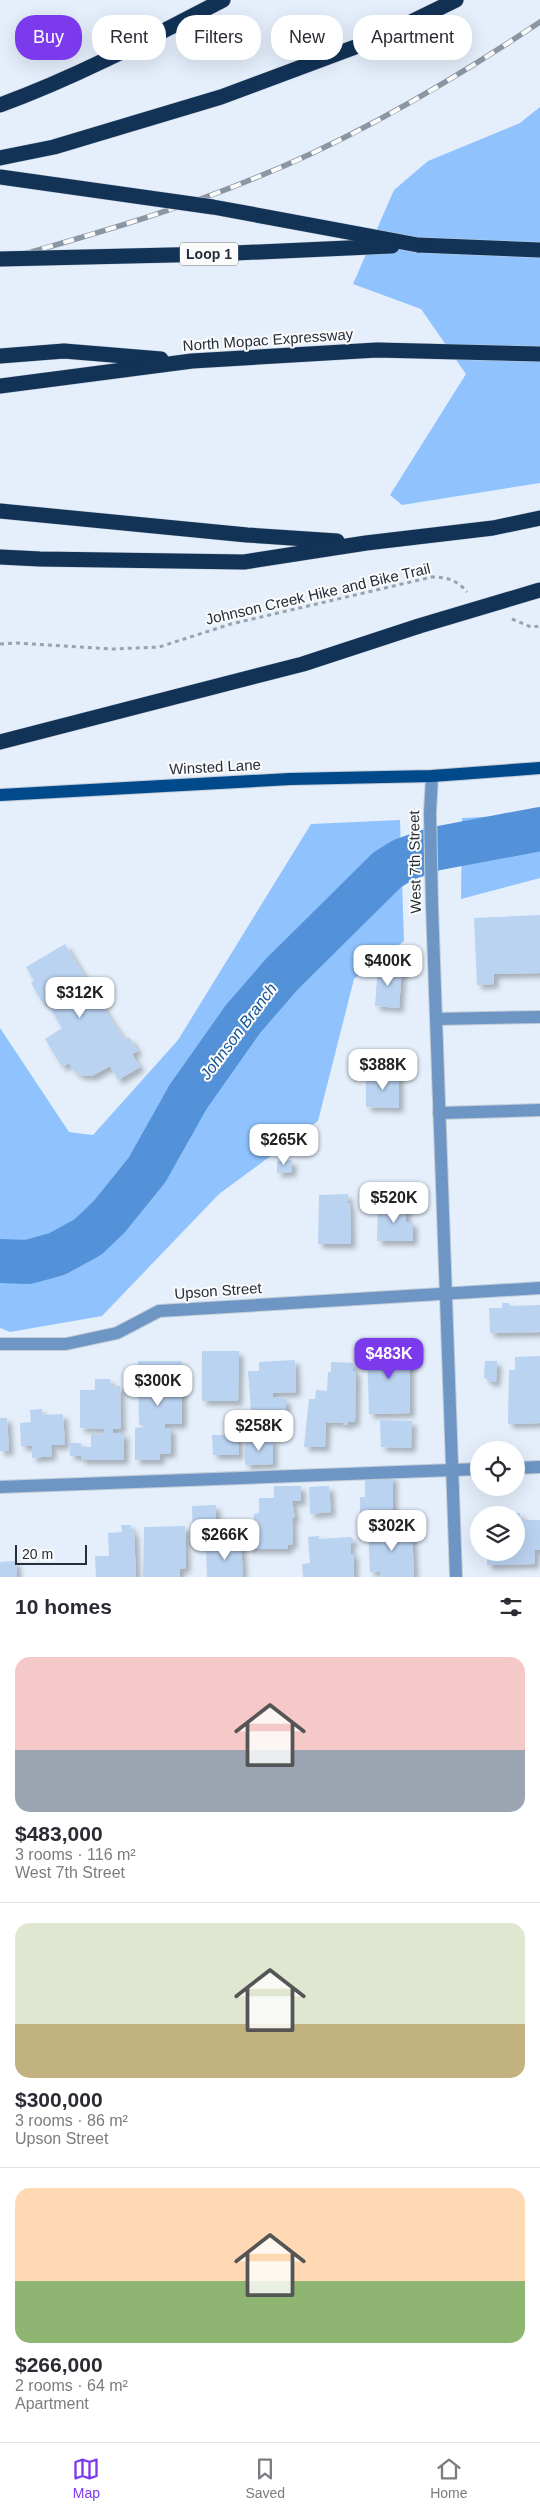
<!DOCTYPE html>
<html lang="en">
<head>
<meta charset="utf-8">
<style>
	body { margin:0; font-family:Helvetica,sans-serif; background:#f7f7f7; color:#2b2b33; height:100vh; display:flex; flex-direction:column; font-size:19px; white-space:nowrap }
	* { box-sizing:border-box; margin:0 }
	p { font-size:16px; color:#7c7c81 }
	.icon { flex:none; width:28px; height:28px; fill:none; stroke:currentColor; stroke-width:2; stroke-linecap:round; stroke-linejoin:round }
	.map { position:relative; height:1577px; overflow:hidden }
	.panel { display:flex; flex-direction:column; background:#fff; flex:1 }
	.panel>* { flex:none }
	.banner { position:absolute; left:15px; top:15px; width:510px; height:45px; display:flex; gap:10px }
	.buttons { position:absolute; left:470px; top:1441px; display:grid; gap:10px }
	.buttons a { display:grid; place-items:center; width:55px; height:55px; border-radius:50%; background:#fff; box-shadow:0 5px 20px #0002; font-size:25px }
	.scale { position:absolute; left:15px; bottom:12px; width:72px; box-sizing:border-box; padding-left:5px; border:2px solid #252e3a; border-top:0; font-size:14px; line-height:18px; white-space:nowrap; color:#252e3a; -webkit-text-stroke:4px #fbfbfb; paint-order:stroke }
	.price { position:absolute; translate:-50% -42px; padding:0 11px; border-radius:10px; background:#fff; color:#222; font-size:16px; line-height:32px; filter:drop-shadow(0 1px 2px #0008) }
	.price::after { content:''; position:absolute; left:50%; top:30px; width:15px; height:11px; margin-left:-8px; background:inherit; clip-path:polygon(0 0,100% 0,50% 100%) }
	.price.selected { background:#7c3aed; color:#fff }
	ul { padding:0; list-style:none }
	li { display:grid; align-content:center; gap:10px; height:265px; padding:0 15px }
	li+li { border-top:1px solid #e1e1e2 }
	li span { display:grid; place-items:center; height:155px; border-radius:15px; color:#555 }
	li>.icon { margin-inline-start:auto }
	span .icon { width:90px; height:90px; fill:#fffc; stroke-width:1 }
	li b { font-size:21px }
	h2 { display:flex; justify-content:space-between; align-items:center; height:60px; padding:0 15px; font-size:21px }
	.pill { padding:0 18px; border-radius:20px; background:#fff; box-shadow:0 5px 20px #0002; font-size:18px; line-height:45px }
	.pill.selected { background:#7c3aed; color:#fff }
	.tab-bar { display:flex; justify-content:space-around; align-items:center; height:70px; border-top:1px solid #e1e1e2; background:#fff; font-size:14px; color:#7c7c81 }
	.tab-bar a { display:grid; justify-items:center; gap:2px }
	.tab-bar .selected { color:#7c3aed }
	.map>svg:first-child { display:block }
</style>
</head>
<body>
<div class="map">
<svg width="540" height="1577" viewBox="0 0 540 1577">
	<defs>
		<filter id="shadow"><feDropShadow dx="4.5" dy="4.5" stdDeviation="2.5" flood-color="#0004"/></filter>
	</defs>
	<rect width="100%" height="100%" fill="#e4effb"/>
	<g fill="#90c2fe">
		<path d="M540,107V483L402,505L390,495L466,374L421,309L353,284L394,190L428,161L520,123Z"/>
		<path d="M540,814V878L461,899L462,818Z"/>
		<path d="M400,820L404,941L354,979L318,1121L219,1194L102,1316L10,1332L0,1328V1028L69,1132L93,1135L178,1040L311,824Z"/>
	</g>
	<g fill="none" stroke-linecap="round" stroke-linejoin="round">
		<path stroke="#5391d9" stroke-width="44" d="M0,1261L28,1262L57,1254L88,1237L109,1217L147,1170L188,1097L243,1019L282,974L387,870L403,860L434,849L540,829"/>
	</g>
	<g fill="#bad3f1" filter="url(#shadow)">
		<path d="M540,915V973L494,974V984L477,985L474,918Z"/>
		<path d="M65,944L113,1023L125,1040L129,1037L138,1051L132,1054L140,1067L118,1080L110,1066L92,1076L80,1075L73,1070L69,1063L62,1067L45,1039L62,1028L46,1001L42,1002L31,983L34,981L26,967Z"/>
		<path d="M378,966L402,968L399,1008L375,1006Z"/>
		<path d="M366,1074H399V1108L366,1107Z"/>
		<path d="M292,1160V1172L277,1173V1161Z"/>
		<path d="M348,1194V1203H350L351,1244H318L319,1195Z"/>
		<path d="M378,1204L406,1205V1222H413V1241H377Z"/>
		<path d="M502,1303H509L510,1306L540,1305V1332L490,1333L489,1308H502Z"/>
		<path d="M410,1345V1413L369,1414L367,1351H381V1346Z"/>
		<path d="M202,1351H239L238,1401H202Z"/>
		<path d="M540,1356V1423L508,1424L509,1370H515V1357Z"/>
		<path d="M295,1360L296,1392L273,1393V1398L283,1397L284,1400H287L284,1416L272,1417V1423L252,1424L248,1371H259V1362Z"/>
		<path d="M138,1361H182V1424H165V1428H171V1453L160,1454V1460H135V1428L145,1427V1425H139Z"/>
		<path d="M485,1361H497L496,1382H489L488,1379L484,1378Z"/>
		<path d="M331,1362L353,1363V1371L356,1372L355,1422H348V1425H343L344,1423L326,1422L325,1447H304L309,1399H315L316,1390L327,1391L328,1372H331Z"/>
		<path d="M95,1379H110L111,1386H120L121,1429H113V1433H124V1460H81V1456H70V1443H81V1447H91V1434H104V1429L80,1428V1390H95Z"/>
		<path d="M42,1409V1415L63,1414L65,1445H51L52,1456L32,1458V1446H21L20,1423L31,1422L30,1410Z"/>
		<path d="M0,1418H7L9,1451H0Z"/>
		<path d="M380,1420L412,1421L411,1448L381,1447Z"/>
		<path d="M212,1435H238L239,1455H213Z"/>
		<path d="M273,1439V1464L245,1465V1440Z"/>
		<path d="M365,1476H393V1513L360,1514V1497H365Z"/>
		<path d="M274,1486H301V1501H292L295,1518H292L293,1544L288,1545V1549H248V1528H259V1521L254,1520V1514L259,1513V1498H274Z"/>
		<path d="M329,1486L331,1512L310,1514L309,1487Z"/>
		<path d="M216,1505V1545H193L192,1506Z"/>
		<path d="M500,1513H520L521,1520H540V1550H535V1564L487,1565V1552H516V1515Z"/>
		<path d="M121,1525H131V1532L134,1531L136,1577H96L95,1556H109L108,1533L122,1532Z"/>
		<path d="M185,1526L186,1568L180,1569V1577H143L144,1527Z"/>
		<path d="M412,1528L414,1577H380V1571L370,1572L368,1529Z"/>
		<path d="M319,1536V1539L351,1537L353,1539V1543H350L351,1554H354V1577H303L302,1564L310,1563L308,1537Z"/>
		<path d="M223,1541L241,1543L243,1577H207L206,1550L224,1549Z"/>
		<path d="M16,1561L17,1577H0V1562Z"/>
	</g>
	<g fill="none" stroke-linecap="round" stroke-linejoin="round">
		<defs>
			<g id="minor">
				<path d="M432,776L430,813L432,906L456,1577"/>
				<path d="M436,1019L540,1017"/>
				<path d="M439,1113L540,1110"/>
				<path d="M0,1344H66L117,1333L159,1311L540,1288"/>
				<path d="M516,1468L540,1467"/>
				<path d="M0,1487L479,1469"/>
			</g>
			<path id="major" d="M0,795L290,779L432,776L540,768"/>
			<g id="highway">
				<path d="M0,105C77,77 150,38 223,0"/>
				<path d="M0,158L54,147L221,97L374,40L456,0"/>
				<path d="M418,245L540,250"/>
				<path d="M0,356L64,351L161,359"/>
				<path d="M0,386L192,361L377,350L540,354"/>
				<path d="M0,511L247,535L337,541"/>
				<path d="M0,557L40,559L244,562L366,543L493,528L540,518"/>
				<path d="M0,742L303,664L419,626"/>
			</g>
		</defs>
		<use href="#minor" stroke="#c2ccd8" stroke-width="14"/>
		<use href="#major" stroke="#c2ccd8" stroke-width="14"/>
		<use href="#highway" stroke="#c2ccd8" stroke-width="16"/>
		<g stroke="#98a3af" stroke-width="3" stroke-dasharray="4 4" stroke-linecap="butt">
			<path d="M512,619L531,627L540,626"/>
			<path d="M0,644L17,643L113,649L159,647L231,624L432,577C447,577 457,580 467,592"/>
		</g>
		<use href="#minor" stroke="#6e96c5" stroke-width="12"/>
		<use href="#major" stroke="#004a8c" stroke-width="12"/>
		<use href="#highway" stroke="#123256" stroke-width="15"/>
		<defs>
			<path id="rail" d="M0,261C86,236 173,212 255,178C355,138 450,82 540,22"/>
		</defs>
		<use href="#rail" stroke="#8b96a2" stroke-width="5.5"/>
		<use href="#rail" stroke="#fbfbfb" stroke-width="4" stroke-dasharray="11" stroke-linecap="butt"/>
		<defs>
			<g id="highway-bridge">
				<path d="M0,177L213,207L418,245"/>
				<path d="M0,259L214,254L392,246"/>
				<path d="M419,626L540,590"/>
			</g>
		</defs>
		<use href="#highway-bridge" stroke="#c2ccd8" stroke-width="16" stroke-linecap="butt"/>
		<use href="#highway-bridge" stroke="#123256" stroke-width="15"/>
	</g>
	<g text-anchor="middle" stroke-width="4" stroke-linejoin="round" paint-order="stroke">
		<rect fill="#fbfbfb" stroke="#656c74" stroke-width="1" x="180" y="242.5" width="58" height="23" rx="4"/>
		<g font-size="14" font-weight="bold" fill="#252e3a">
			<text x="209" y="259">Loop 1</text>
		</g>
		<g font-size="15" fill="#252e3a" stroke="#fbfbfb">
			<text transform="translate(268 340) rotate(-4)" y="5">North Mopac Expressway</text>
			<text transform="translate(318 594) rotate(-13)" y="5">Johnson Creek Hike and Bike Trail</text>
			<text transform="translate(215 767) rotate(-3)" y="5">Winsted Lane</text>
			<text transform="translate(415 862) rotate(-91)" y="5">West 7th Street</text>
			<text transform="translate(218 1291) rotate(-4)" y="5">Upson Street</text>
		</g>
		<g font-size="16" font-style="italic" fill="#135496" stroke="#fbfbfb">
			<text transform="translate(238 1031) rotate(-53)" y="6">Johnson Branch</text>
		</g>
	</g>
</svg>
<div class="buttons">
<a><svg class="icon" aria-label="locate" viewBox="0 0 24 24"><circle cx="12" cy="12" r="6"/><path d="M12 2v4M12 18v4M2 12h4M18 12h4"/></svg></a>
<a><svg class="icon" aria-label="layers" viewBox="0 0 24 24"><path d="M12 4l9 5-9 5-9-5zM3 14l9 5 9-5"/></svg></a>
</div>
<div class="scale">20 m</div>
<b class="price" style="left:388px;top:987px">$400K</b>
<b class="price" style="left:80px;top:1019px">$312K</b>
<b class="price" style="left:383px;top:1091px">$388K</b>
<b class="price" style="left:284px;top:1166px">$265K</b>
<b class="price" style="left:394px;top:1224px">$520K</b>
<b class="price selected" style="left:389px;top:1380px">$483K</b>
<b class="price" style="left:158px;top:1407px">$300K</b>
<b class="price" style="left:259px;top:1452px">$258K</b>
<b class="price" style="left:392px;top:1552px">$302K</b>
<b class="price" style="left:225px;top:1561px">$266K</b>
<div class="banner">
<a class="pill selected">Buy</a>
<a class="pill">Rent</a>
<a class="pill">Filters</a>
<a class="pill">New</a>
<a class="pill">Apartment</a>
</div>
</div>
<section class="panel">
<h2>10 homes<svg class="icon" aria-label="filters" viewBox="0 0 24 24"><path d="M4 7h16M4 17h16"/><circle cx="9" cy="7" r="2"/><circle cx="15" cy="17" r="2"/></svg></h2>
<ul>
<li><span style="background:linear-gradient(#f6c9c9 60%,#9aa5b1 0)"><svg class="icon" aria-label="home" viewBox="0 0 24 24"><path d="M3 11l9-7 9 7M6 9v11h12V9"/></svg></span><div><b>$483,000</b><p>3 rooms · 116 m²</p><p>West 7th Street</p></div></li>
<li><span style="background:linear-gradient(#dfe7d0 65%,#c2b280 0)"><svg class="icon" aria-label="home" viewBox="0 0 24 24"><path d="M3 11l9-7 9 7M6 9v11h12V9"/></svg></span><div><b>$300,000</b><p>3 rooms · 86 m²</p><p>Upson Street</p></div></li>
<li><span style="background:linear-gradient(#ffd9b3 60%,#8fb573 0)"><svg class="icon" aria-label="home" viewBox="0 0 24 24"><path d="M3 11l9-7 9 7M6 9v11h12V9"/></svg></span><div><b>$266,000</b><p>2 rooms · 64 m²</p><p>Apartment</p></div></li>
</ul>
</section>
<nav class="tab-bar">
<a class="selected"><svg class="icon" aria-label="map" viewBox="0 0 24 24"><path d="M3 6l6-2 6 2 6-2v14l-6 2-6-2-6 2zM9 4v14M15 6v14"/></svg>Map</a>
<a><svg class="icon" aria-label="saved" viewBox="0 0 24 24"><path d="M7 4h10v16l-5-4-5 4z"/></svg>Saved</a>
<a><svg class="icon" aria-label="home" viewBox="0 0 24 24"><path d="M3 11l9-7 9 7M6 9v11h12V9"/></svg>Home</a>
</nav>
</body>
</html>
